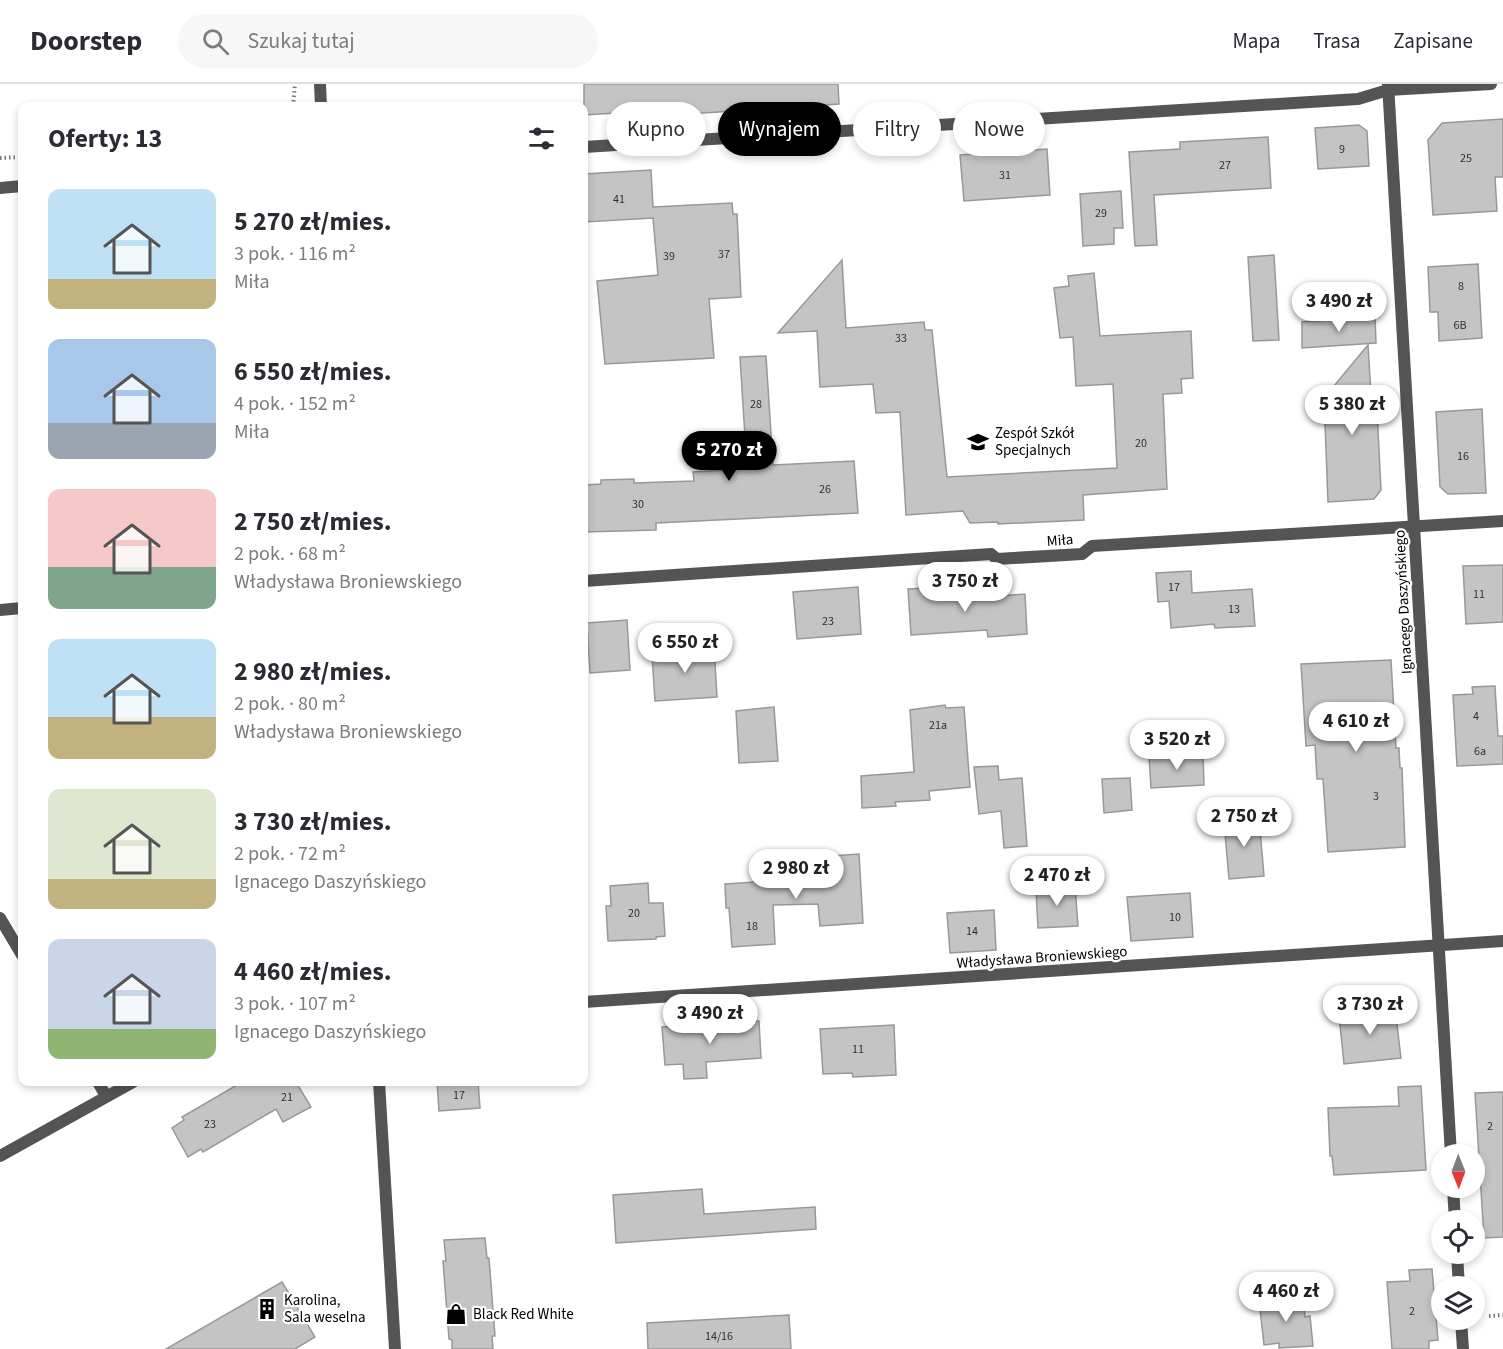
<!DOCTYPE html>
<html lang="pl">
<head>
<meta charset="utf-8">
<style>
	body { margin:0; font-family:"Source Sans 3",sans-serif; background:#f7f7f7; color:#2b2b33; height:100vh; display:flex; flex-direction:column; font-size:22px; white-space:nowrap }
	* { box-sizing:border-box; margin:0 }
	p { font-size:20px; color:#7c7c81 }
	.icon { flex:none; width:33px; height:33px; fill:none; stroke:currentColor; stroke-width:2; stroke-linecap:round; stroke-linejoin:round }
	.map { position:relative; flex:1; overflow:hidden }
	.sheet { position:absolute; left:18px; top:18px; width:570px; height:984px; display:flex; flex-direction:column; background:#fff; border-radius:12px; box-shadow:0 3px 9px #0003 }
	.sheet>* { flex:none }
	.top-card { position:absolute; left:606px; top:18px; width:570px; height:54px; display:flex; gap:12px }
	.needle { width:39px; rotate:179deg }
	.tools { position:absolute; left:1431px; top:1060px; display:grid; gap:12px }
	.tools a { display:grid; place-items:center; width:54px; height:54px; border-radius:50%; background:#fff; box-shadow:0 3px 9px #0003; font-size:30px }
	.price { position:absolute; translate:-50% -51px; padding:0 14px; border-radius:21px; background:#fff; color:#222; font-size:20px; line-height:39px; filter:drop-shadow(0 2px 3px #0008) }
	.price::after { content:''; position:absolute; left:50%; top:36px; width:18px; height:14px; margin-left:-9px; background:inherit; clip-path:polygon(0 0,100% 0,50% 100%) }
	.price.current { background:#000; color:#fff }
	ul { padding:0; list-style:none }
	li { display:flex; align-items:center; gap:18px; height:150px; padding:0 30px }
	li span { display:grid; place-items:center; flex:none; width:168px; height:120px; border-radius:12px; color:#555 }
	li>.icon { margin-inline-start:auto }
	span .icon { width:72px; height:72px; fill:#fffc; stroke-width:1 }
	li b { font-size:26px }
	h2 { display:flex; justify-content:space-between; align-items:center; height:72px; padding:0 30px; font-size:26px }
	.tag { padding:0 21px; border-radius:27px; background:#fff; box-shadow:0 3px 9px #0003; font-size:21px; line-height:54px }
	.tag.current { background:#000; color:#fff }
	header { display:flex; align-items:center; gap:36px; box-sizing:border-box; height:84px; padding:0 30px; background:#fff; border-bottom:2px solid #e1e1e2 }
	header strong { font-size:28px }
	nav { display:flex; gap:33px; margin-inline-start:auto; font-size:21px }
	.search { width:420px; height:54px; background:#f7f7f7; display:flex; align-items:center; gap:15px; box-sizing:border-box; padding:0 21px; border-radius:33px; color:#7c7c81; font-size:22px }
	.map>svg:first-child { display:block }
</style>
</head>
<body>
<header>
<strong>Doorstep</strong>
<div class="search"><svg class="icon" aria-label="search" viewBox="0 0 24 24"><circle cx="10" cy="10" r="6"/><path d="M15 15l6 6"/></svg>Szukaj tutaj</div>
<nav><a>Mapa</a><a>Trasa</a><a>Zapisane</a></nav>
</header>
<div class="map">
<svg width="1503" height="1265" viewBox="0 0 1503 1265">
	<rect width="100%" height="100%" fill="#fff"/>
	<g fill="#c4c4c4" stroke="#989898" stroke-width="1.5">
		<path d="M584,0H838L839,20L658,32V29L634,30V28L584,31Z"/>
		<path d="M1503,35V93H1495L1497,127L1433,131L1428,56L1442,39Z"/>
		<path d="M1359,41L1367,47L1369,82L1318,85L1315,44Z"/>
		<path d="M1268,53L1271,104L1154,111L1157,161L1135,162L1129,68L1180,65V58Z"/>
		<path d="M1047,65L1050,111L964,117L960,71Z"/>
		<path d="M651,86L653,123L732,119L733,130H737L741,213L709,215L714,274L605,280L597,197L658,191L653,134L584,138V90Z"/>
		<path d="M1121,107L1123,144H1114V160L1083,162L1080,110Z"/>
		<path d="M1274,171L1279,256L1253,257L1248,173Z"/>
		<path d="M842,176L846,244L924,238L925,246H932L947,393L1117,384L1113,300L1076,302L1073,253L1060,254L1054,204L1069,202L1068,192L1094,189L1100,252L1191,247L1193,294L1181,295L1182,309L1163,310L1167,405L1083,411L1084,436L998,440V438L970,439L963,427L906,431L900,328L876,329L873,300L820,303L817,247L778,249Z"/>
		<path d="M1478,180L1482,254L1439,257L1438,228H1430L1428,183Z"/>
		<path d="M1375,233L1376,259L1302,264V238Z"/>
		<path d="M1368,261L1372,327H1377L1381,406L1374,415L1328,418L1324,314Z"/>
		<path d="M766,272L773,381L854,377L858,429L656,439V446L584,448V401L601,400V396L634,395V399L694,397L693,388L747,385L740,273Z"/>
		<path d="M1482,325L1486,409L1448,410L1440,403L1436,328Z"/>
		<path d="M1503,481V538L1466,540L1463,482Z"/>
		<path d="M1191,487L1192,509L1252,505L1255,542L1215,544L1214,540L1171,544L1169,517L1158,518L1156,489Z"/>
		<path d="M963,502V515L1025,510L1027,550L988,553L987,546L911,551L908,505Z"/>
		<path d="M858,503L861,550L797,555L793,508Z"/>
		<path d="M627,536L630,586L590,589L587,539Z"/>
		<path d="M714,562L717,613L655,617L652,571L675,569L674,565Z"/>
		<path d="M1391,576L1396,664H1399L1400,684H1402L1405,763L1328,768L1323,695H1317L1315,661L1306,662L1301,580Z"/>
		<path d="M1495,602L1498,652H1503V680L1457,682L1453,611L1473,610L1472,603Z"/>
		<path d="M945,621L946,624L964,623L970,703L929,707L930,716L895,718L896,722L862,724L861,692L914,688L910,626Z"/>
		<path d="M774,623L778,677L739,679L736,627Z"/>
		<path d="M1203,670L1204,701L1151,704L1149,673Z"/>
		<path d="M998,682L999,696L1022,694L1027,762L1004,764L1001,727L979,730L974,683Z"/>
		<path d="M1130,694L1132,726L1104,729L1102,695Z"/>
		<path d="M1259,734L1264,792L1229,795L1224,737Z"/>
		<path d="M859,770L863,839L820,842L818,820L773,821L775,860L732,863L729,824H726L725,800L817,794L816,773Z"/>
		<path d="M648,799L649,819H663L665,852L656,853V855L608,857L606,822H611L610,802Z"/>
		<path d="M1075,802L1078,842L1038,844L1036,805Z"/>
		<path d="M1190,809L1193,853L1131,857L1127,813Z"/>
		<path d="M994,826L996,866L950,869L947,829Z"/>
		<path d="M1395,924L1401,974L1344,980L1339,931Z"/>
		<path d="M759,937L761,974L706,978L707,994L684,995L683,980L665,981L662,943Z"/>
		<path d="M894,941L896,991L853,993L852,989L823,990L820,945Z"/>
		<path d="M242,998H296L311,1023L283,1038L276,1025L203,1068L201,1065L188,1073L172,1044L184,1036L182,1033Z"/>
		<path d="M437,998H478L480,1024L439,1027Z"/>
		<path d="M1421,1002L1426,1086L1334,1091L1332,1072H1330L1328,1024L1399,1022L1398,1003Z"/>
		<path d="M1503,1008V1153L1484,1154L1475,1009Z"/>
		<path d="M702,1105L704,1130L815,1123L816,1145L616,1159L613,1111Z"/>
		<path d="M485,1154L487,1174H489L495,1252H492L493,1265H452V1256L449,1255L443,1177H446L444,1156Z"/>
		<path d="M1432,1185L1438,1256L1429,1257V1265H1392L1387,1198L1410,1197L1409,1186Z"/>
		<path d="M282,1198L315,1253L295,1265H166Z"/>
		<path d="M1303,1212L1305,1233L1310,1232L1313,1262L1279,1264V1259L1264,1261L1259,1216Z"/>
		<path d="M789,1231L791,1265H648L647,1239Z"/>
	</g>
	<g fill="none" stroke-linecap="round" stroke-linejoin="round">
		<g stroke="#767676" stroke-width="4" stroke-dasharray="1.5 3" stroke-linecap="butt">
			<path d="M293,22L295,0"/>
			<path d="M0,74L22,73"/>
			<path d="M1489,1232L1503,1231"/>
		</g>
		<g stroke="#545454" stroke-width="12">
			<path d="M0,834L22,871"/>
			<path d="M98,998L106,1012"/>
		</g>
		<g stroke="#545454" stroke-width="12">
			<path d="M1388,0L1451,1071"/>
			<path d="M584,63L1358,15L1388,6L1491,0"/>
			<path d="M0,104L22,102"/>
			<path d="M584,497L991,470L997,475L1082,470L1092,462L1503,437"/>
			<path d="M0,526L22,524"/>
			<path d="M584,918L1503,857"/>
			<path d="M0,1072L133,998"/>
			<path d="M1453,1104L1455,1137"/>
			<path d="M1457,1170L1459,1203"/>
			<path d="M1461,1236L1463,1265"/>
		</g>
		<g stroke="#545454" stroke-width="12">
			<path d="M320,0L321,22"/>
			<path d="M379,998L395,1265"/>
		</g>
	</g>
	<defs>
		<symbol id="school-bare" viewBox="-9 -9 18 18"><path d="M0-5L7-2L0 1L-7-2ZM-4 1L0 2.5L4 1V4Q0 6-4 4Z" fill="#000" stroke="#fff" stroke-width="2.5" paint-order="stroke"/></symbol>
		<symbol id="building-bare" viewBox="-9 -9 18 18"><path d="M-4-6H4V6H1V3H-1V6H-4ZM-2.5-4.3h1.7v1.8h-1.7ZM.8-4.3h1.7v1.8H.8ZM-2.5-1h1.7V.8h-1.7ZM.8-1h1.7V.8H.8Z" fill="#000" stroke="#fff" stroke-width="2.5" paint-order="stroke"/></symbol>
		<symbol id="shop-bare" viewBox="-9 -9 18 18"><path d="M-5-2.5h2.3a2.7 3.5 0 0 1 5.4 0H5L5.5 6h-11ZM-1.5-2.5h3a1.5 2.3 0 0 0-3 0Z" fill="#000" stroke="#fff" stroke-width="2.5" paint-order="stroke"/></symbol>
	</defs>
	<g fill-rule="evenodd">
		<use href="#school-bare" x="963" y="343" width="30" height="30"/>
		<use href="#building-bare" x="252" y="1210" width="30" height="30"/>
		<use href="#shop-bare" x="441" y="1215" width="30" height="30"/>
	</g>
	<g text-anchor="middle" stroke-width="4.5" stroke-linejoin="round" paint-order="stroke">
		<g font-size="12" fill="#313131">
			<text x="1342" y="69">9</text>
			<text x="1466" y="78">25</text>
			<text x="1225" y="85">27</text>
			<text x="1005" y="95">31</text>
			<text x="619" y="119">41</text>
			<text x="1101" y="133">29</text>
			<text x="724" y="174">37</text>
			<text x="669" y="176">39</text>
			<text x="1461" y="206">8</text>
			<text x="1460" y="245">6B</text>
			<text x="901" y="258">33</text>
			<text x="756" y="324">28</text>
			<text x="1141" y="363">20</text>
			<text x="1463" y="376">16</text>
			<text x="825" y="409">26</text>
			<text x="638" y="424">30</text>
			<text x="1174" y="507">17</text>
			<text x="1479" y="514">11</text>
			<text x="1234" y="529">13</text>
			<text x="828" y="541">23</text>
			<text x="1476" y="636">4</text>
			<text x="938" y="645">21a</text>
			<text x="1480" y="671">6a</text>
			<text x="1376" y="716">3</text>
			<text x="634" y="833">20</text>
			<text x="1175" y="837">10</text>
			<text x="752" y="846">18</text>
			<text x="972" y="851">14</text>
			<text x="858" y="969">11</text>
			<text x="459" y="1015">17</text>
			<text x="287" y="1017">21</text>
			<text x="210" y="1044">23</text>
			<text x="1490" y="1046">2</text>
			<text x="1412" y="1231">2</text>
			<text x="719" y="1256">14/16</text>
		</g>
		<g font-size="15" fill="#000" stroke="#fff" text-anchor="start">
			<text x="995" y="354">Zespół Szkół<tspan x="995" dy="17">Specjalnych</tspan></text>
			<text x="284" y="1221">Karolina,<tspan x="284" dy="17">Sala weselna</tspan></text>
			<text x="473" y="1235">Black Red White</text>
		</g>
		<g font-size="15" fill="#000" stroke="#fff">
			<text transform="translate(1060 456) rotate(-4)" y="5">Miła</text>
			<text transform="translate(1403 518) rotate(-93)" y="5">Ignacego Daszyńskiego</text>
			<text transform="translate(1042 873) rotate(-4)" y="5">Władysława Broniewskiego</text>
		</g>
	</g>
</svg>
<div class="tools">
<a><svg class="needle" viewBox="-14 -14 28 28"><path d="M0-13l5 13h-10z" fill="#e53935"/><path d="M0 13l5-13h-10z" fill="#7c7c81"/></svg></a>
<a><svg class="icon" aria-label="locate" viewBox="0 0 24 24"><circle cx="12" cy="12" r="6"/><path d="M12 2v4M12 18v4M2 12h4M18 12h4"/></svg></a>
<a><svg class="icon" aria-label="layers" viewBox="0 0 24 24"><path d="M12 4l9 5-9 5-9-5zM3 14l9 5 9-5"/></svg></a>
</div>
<b class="price" style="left:1339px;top:249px">3 490 zł</b>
<b class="price" style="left:1352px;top:352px">5 380 zł</b>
<b class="price current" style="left:729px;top:398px">5 270 zł</b>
<b class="price" style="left:965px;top:529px">3 750 zł</b>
<b class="price" style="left:685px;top:590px">6 550 zł</b>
<b class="price" style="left:1356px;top:669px">4 610 zł</b>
<b class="price" style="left:1177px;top:687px">3 520 zł</b>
<b class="price" style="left:1244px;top:764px">2 750 zł</b>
<b class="price" style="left:796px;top:816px">2 980 zł</b>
<b class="price" style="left:1057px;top:823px">2 470 zł</b>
<b class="price" style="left:1370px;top:952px">3 730 zł</b>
<b class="price" style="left:710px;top:961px">3 490 zł</b>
<b class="price" style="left:1286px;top:1239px">4 460 zł</b>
<div class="top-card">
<a class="tag">Kupno</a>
<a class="tag current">Wynajem</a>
<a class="tag">Filtry</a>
<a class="tag">Nowe</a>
</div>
<section class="sheet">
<h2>Oferty: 13<svg class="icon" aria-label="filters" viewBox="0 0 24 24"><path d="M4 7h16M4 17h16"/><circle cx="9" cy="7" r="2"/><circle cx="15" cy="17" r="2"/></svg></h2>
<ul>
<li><span style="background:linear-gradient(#bfe0f5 75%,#c2b280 0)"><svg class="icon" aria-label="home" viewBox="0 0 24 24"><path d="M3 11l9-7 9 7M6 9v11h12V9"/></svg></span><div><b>5 270 zł/mies.</b><p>3 pok. · 116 m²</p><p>Miła</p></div></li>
<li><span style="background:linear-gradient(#a9c7e8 70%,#9aa5b1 0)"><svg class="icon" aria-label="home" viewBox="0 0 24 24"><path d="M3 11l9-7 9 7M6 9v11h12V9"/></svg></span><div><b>6 550 zł/mies.</b><p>4 pok. · 152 m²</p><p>Miła</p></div></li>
<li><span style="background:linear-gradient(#f6c9c9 65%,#7fa58c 0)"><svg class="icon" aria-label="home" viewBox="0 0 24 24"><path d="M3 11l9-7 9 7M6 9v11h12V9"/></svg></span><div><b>2 750 zł/mies.</b><p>2 pok. · 68 m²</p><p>Władysława Broniewskiego</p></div></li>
<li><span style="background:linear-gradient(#bfe0f5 65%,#c2b280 0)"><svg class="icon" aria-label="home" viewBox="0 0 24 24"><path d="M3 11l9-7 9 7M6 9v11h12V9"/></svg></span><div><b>2 980 zł/mies.</b><p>2 pok. · 80 m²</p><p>Władysława Broniewskiego</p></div></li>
<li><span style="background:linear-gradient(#dfe7d0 75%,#c2b280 0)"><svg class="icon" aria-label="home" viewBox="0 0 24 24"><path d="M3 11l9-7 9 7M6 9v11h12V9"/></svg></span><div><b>3 730 zł/mies.</b><p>2 pok. · 72 m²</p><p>Ignacego Daszyńskiego</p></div></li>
<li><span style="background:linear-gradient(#c9d6e8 75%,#8fb573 0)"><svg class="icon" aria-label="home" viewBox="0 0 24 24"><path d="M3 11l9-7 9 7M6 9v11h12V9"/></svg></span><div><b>4 460 zł/mies.</b><p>3 pok. · 107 m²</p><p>Ignacego Daszyńskiego</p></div></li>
</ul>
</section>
</div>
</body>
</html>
